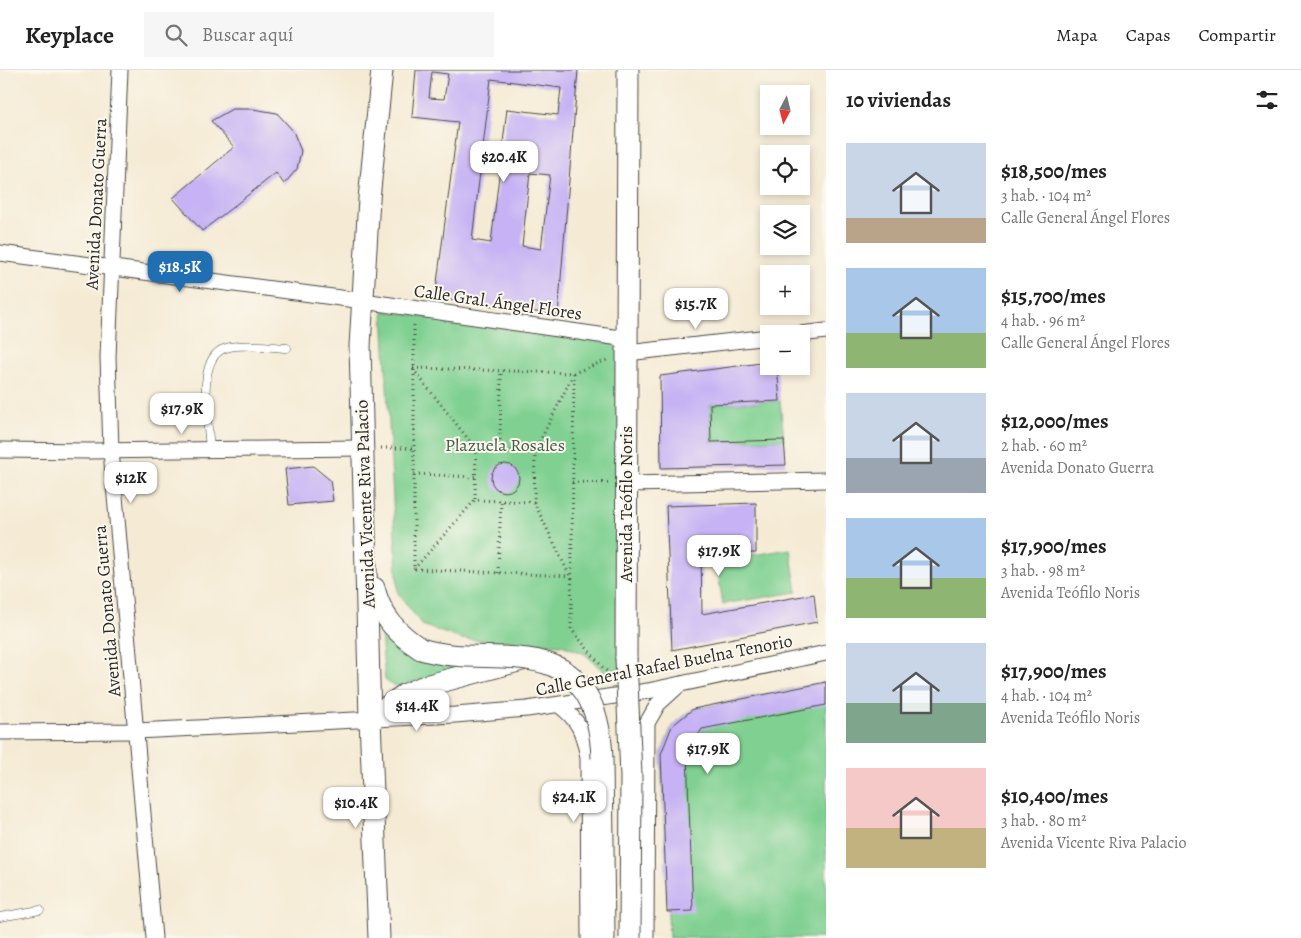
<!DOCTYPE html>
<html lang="es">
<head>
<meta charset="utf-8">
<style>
	body { margin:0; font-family:Alegreya,serif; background:#f6f6f6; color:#222; height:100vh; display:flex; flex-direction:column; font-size:19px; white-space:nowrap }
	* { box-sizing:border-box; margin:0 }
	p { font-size:16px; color:#767676 }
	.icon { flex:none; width:28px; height:28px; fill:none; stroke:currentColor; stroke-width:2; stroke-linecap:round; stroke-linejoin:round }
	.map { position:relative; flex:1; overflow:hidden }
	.details { display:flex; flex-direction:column; background:#fff; width:475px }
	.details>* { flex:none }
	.needle { width:32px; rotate:187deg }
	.fabs { position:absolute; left:760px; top:15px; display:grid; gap:10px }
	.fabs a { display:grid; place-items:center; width:50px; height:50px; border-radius:0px; background:#fff; box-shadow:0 2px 8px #0003; font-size:25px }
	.price { position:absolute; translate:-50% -42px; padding:0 11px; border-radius:10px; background:#fff; color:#222; font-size:16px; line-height:32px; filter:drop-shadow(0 1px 2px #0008) }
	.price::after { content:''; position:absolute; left:50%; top:30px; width:15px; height:11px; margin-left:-8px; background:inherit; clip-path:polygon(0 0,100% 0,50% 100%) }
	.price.active { background:#1f6fb2; color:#fff }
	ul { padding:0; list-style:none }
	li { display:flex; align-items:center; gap:15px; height:125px; padding:0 20px }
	li span { display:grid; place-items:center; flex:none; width:140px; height:100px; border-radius:0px; color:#555 }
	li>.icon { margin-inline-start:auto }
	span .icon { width:60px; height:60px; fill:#fffc; stroke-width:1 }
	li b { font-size:21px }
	h2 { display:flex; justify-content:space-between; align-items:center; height:60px; padding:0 20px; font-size:21px }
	header { display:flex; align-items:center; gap:30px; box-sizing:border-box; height:70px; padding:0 25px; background:#fff; border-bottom:1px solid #e0e0e0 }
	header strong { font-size:24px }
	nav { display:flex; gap:28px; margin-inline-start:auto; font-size:18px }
	.search { width:350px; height:45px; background:#f6f6f6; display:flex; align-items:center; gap:12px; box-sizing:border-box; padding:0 18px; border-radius:0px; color:#767676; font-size:19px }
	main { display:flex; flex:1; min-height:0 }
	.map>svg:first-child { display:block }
</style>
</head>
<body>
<header>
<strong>Keyplace</strong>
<div class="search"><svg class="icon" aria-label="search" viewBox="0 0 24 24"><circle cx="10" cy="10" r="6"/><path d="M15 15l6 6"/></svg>Buscar aquí</div>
<nav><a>Mapa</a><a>Capas</a><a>Compartir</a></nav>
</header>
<main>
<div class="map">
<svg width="826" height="868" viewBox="0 0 826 868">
	<rect width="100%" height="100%" fill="#fbf7ec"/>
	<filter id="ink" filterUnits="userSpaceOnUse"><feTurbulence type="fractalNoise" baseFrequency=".02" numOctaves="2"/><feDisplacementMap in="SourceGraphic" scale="10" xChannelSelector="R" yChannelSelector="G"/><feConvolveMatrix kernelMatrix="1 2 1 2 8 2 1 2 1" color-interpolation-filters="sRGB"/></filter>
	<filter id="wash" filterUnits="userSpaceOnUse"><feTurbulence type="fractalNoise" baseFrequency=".0096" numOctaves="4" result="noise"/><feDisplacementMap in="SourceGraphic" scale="20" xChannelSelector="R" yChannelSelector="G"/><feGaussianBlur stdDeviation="1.12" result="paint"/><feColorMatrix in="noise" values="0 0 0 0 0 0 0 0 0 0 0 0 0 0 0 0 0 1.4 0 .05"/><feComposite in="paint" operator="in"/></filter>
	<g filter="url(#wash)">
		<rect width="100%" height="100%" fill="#f5ebd5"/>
		<g fill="#7fd091" stroke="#557e5e">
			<path d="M383,241L620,275V600L605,603L585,584L562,575L461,569L422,555L398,523Z"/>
			<path d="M780,331L784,370L711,372L710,334Z"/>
			<path d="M790,479L797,522L723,534L716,491Z"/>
			<path d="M380,552C413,594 418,593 471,595L400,616L392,615L385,610Z"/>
			<path d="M826,612V868H669L661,684L672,656L693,639Z"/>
		</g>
		<g id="blocks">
			<g fill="#c6b2f4" fill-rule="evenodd">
				<path d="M416,0H578L558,245L435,228L458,52L412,47ZM432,2L448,4L444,29L429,28ZM491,9L561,18L558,45L507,39L491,173L472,170ZM530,103L550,105L541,179L522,176Z"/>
				<path d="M232,39H253L277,43L293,61L301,81L297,99L284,114L276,103L202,161L173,128L234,77L211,51Z"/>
				<path d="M769,292V296H777L780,331L710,334L711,372L784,370L786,395L661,398L660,306Z"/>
				<circle cx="505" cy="408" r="14"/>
				<path d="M313,396L330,410L333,431L289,435L285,399Z"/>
				<path d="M756,433V483L701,484L702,544L814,524L817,552L672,580L666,436Z"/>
				<path d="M826,612V635L702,659L687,683L693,841L667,842L661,684L672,656L693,639Z"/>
			</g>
		</g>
	</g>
	<g filter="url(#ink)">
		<use href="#blocks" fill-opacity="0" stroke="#494844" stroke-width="1"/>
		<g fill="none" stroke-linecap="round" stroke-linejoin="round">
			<defs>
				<g id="lane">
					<path d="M210,380C209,355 194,287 226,278C244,273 268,277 287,278"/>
					<path d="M0,847L40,840"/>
				</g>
				<g id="street">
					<path d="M120,0L108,287L111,381L154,868"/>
					<path d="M0,183L363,231L627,269"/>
					<path d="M800,264L826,261"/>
					<path d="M627,283L769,267"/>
					<path d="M0,380L89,381L363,378"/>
					<path d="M627,414L826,410"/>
					<path d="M559,635C580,651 583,662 588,687L589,868"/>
					<path d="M0,662L136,661L455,645L527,639L648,621L826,583"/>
					<path d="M646,868L647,653L658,634L679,615"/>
				</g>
				<g id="secondary">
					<path d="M374,518C381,546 397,564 421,579"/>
					<path d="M626,588L628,0"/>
					<path d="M370,649L404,625L425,616L522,590"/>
					<path d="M602,688L604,868"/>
					<path d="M379,868L370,649L360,276L369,129L382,0"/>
				</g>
			</defs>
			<use href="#lane" stroke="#494844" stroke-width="9"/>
			<use href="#street" stroke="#494844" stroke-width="17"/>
			<use href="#secondary" stroke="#494844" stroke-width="23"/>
			<g stroke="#494844" stroke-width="3" stroke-dasharray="1 4" stroke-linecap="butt">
				<path d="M414,255V499L570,506"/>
				<path d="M413,298L574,303L607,290"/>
				<path d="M413,299L476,379"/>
				<path d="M574,303L571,559L604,599L608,602"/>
				<path d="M381,378H414"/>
				<path d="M500,380L501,301"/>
				<path d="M535,381L573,305"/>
				<path d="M414,404L476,407"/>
				<path d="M572,412L609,413"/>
				<path d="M534,432L475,430L476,379L535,381L534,432L570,506"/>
				<path d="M414,499L475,430"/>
				<path d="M498,503L501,431"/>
			</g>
			<use href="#lane" stroke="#fff" stroke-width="8"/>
			<use href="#street" stroke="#fff" stroke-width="15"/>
			<use href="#secondary" stroke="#fff" stroke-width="21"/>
			<defs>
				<g id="secondary-bridge">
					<path d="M421,579C456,590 491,584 527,589C584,596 600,638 602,688"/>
					<path d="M626,588L631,706L630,868"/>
				</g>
			</defs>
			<use href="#secondary-bridge" stroke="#494844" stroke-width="23" stroke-linecap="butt"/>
			<use href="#secondary-bridge" stroke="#fff" stroke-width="21"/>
		</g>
	</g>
	<g text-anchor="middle" stroke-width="4" stroke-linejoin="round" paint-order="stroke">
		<g font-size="18" fill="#2b2b2b" stroke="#fbf7ec">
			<text transform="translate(96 134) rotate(-87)" y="6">Avenida Donato Guerra</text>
			<text transform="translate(498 232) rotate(8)" y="6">Calle Gral. Ángel Flores</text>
			<text transform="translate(365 434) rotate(-92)" y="6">Avenida Vicente Riva Palacio</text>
			<text transform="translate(626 434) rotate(-90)" y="6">Avenida Teófilo Noris</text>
			<text transform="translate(107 541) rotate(-95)" y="6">Avenida Donato Guerra</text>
			<text transform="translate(664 595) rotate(-11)" y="6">Calle General Rafael Buelna Tenorio</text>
		</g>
		<g font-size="18" fill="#445d4a" stroke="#fbf7ec">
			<text x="505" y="381">Plazuela Rosales</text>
		</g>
	</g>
</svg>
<div class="fabs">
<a><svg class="needle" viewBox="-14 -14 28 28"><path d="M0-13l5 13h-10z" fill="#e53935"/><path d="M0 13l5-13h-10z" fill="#767676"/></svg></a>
<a><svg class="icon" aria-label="locate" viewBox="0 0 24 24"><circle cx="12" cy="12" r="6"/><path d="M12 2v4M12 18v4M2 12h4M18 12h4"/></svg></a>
<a><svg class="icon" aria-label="layers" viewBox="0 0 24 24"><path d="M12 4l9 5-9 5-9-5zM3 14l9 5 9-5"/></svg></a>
<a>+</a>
<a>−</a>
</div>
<b class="price" style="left:504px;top:113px">$20.4K</b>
<b class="price active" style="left:180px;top:223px">$18.5K</b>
<b class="price" style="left:696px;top:260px">$15.7K</b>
<b class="price" style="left:182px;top:365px">$17.9K</b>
<b class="price" style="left:131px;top:434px">$12K</b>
<b class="price" style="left:719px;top:507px">$17.9K</b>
<b class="price" style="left:417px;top:662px">$14.4K</b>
<b class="price" style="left:708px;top:705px">$17.9K</b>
<b class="price" style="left:574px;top:753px">$24.1K</b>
<b class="price" style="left:356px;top:759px">$10.4K</b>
</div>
<section class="details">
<h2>10 viviendas<svg class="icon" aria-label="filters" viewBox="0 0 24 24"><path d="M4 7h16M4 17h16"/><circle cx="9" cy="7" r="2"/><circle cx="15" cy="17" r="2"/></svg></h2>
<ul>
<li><span style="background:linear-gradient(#c9d6e8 75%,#b9a48a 0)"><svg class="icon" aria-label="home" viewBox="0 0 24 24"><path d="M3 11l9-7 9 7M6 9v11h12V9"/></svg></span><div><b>$18,500/mes</b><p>3 hab. · 104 m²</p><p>Calle General Ángel Flores</p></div></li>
<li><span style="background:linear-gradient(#a9c7e8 65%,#8fb573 0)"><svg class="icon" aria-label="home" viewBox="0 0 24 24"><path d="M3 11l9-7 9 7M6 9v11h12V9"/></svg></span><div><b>$15,700/mes</b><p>4 hab. · 96 m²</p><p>Calle General Ángel Flores</p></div></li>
<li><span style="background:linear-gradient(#c9d6e8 65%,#9aa5b1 0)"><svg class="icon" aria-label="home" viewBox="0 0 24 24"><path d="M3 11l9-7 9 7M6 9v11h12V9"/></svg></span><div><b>$12,000/mes</b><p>2 hab. · 60 m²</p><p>Avenida Donato Guerra</p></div></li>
<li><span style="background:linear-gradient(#a9c7e8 60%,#8fb573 0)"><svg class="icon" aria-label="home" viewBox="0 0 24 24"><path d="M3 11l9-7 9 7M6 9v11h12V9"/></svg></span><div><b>$17,900/mes</b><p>3 hab. · 98 m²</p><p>Avenida Teófilo Noris</p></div></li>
<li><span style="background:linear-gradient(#c9d6e8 60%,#7fa58c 0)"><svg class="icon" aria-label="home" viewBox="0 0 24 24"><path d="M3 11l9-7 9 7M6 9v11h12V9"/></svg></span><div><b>$17,900/mes</b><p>4 hab. · 104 m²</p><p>Avenida Teófilo Noris</p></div></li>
<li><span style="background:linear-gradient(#f6c9c9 60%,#c2b280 0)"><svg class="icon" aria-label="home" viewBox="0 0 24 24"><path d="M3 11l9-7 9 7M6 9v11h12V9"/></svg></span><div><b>$10,400/mes</b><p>3 hab. · 80 m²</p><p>Avenida Vicente Riva Palacio</p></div></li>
</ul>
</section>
</main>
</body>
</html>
